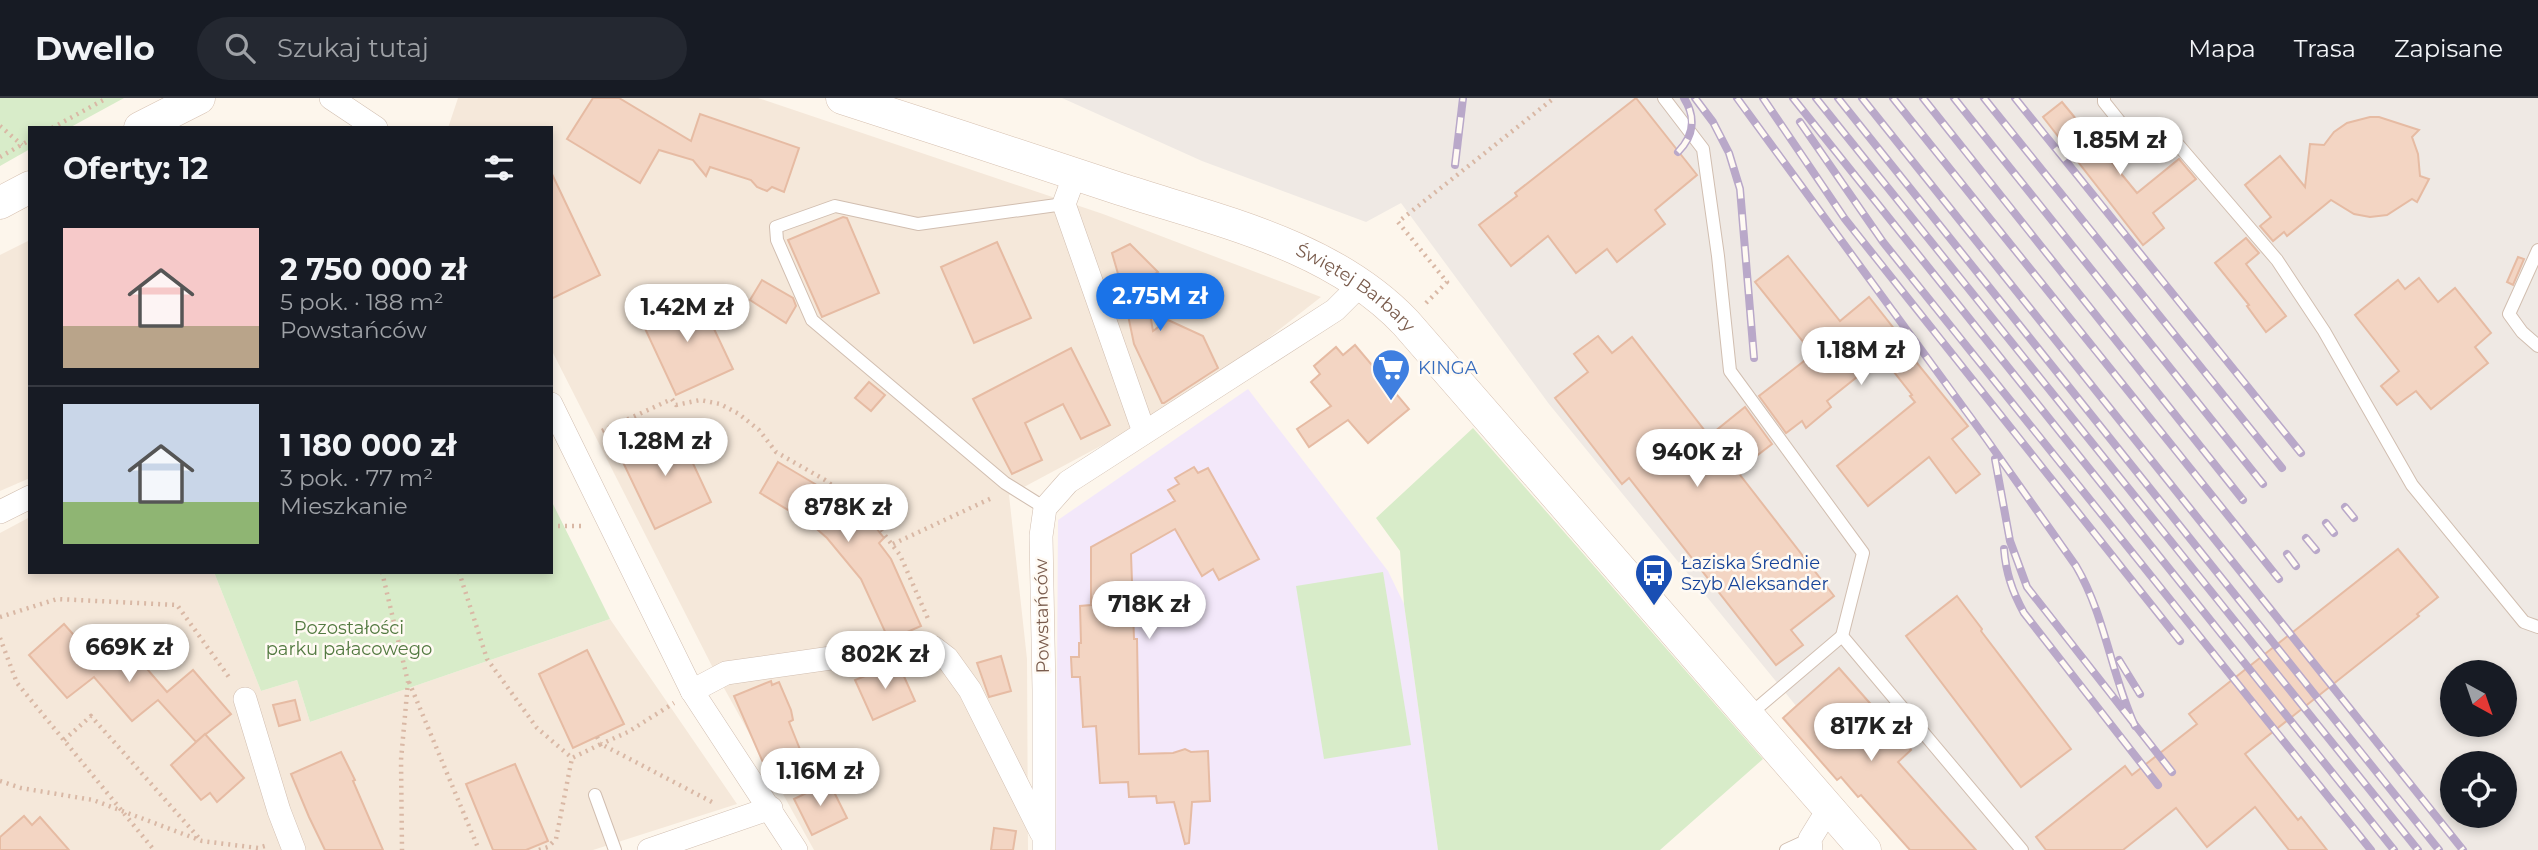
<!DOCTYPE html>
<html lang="pl">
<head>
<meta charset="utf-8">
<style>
	body { margin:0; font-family:Montserrat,sans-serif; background:#242831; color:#f1f3f6; height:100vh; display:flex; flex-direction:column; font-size:26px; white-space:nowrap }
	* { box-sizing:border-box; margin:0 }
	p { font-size:23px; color:#9ea1a6 }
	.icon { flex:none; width:38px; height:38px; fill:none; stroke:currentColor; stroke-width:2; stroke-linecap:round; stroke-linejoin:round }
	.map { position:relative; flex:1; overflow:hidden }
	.details { position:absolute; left:28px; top:28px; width:525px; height:448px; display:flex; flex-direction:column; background:#171b24; border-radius:0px; box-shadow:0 4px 10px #0003 }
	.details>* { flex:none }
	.needle { width:46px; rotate:140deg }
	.buttons { position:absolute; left:2440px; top:562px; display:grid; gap:14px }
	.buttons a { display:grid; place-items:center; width:77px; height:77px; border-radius:50%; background:#171b24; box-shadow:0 4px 10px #0003; font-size:35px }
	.price { position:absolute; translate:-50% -60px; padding:0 16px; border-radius:24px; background:#fff; color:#222; font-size:23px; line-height:46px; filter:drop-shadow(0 2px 4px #0008) }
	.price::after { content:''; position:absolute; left:50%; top:42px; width:21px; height:16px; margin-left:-10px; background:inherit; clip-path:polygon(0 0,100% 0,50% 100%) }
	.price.on { background:#1a73e8; color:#fff }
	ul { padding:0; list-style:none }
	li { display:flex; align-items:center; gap:21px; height:175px; padding:0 35px }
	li+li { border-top:2px solid #363941 }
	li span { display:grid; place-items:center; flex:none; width:196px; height:140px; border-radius:0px; color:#555 }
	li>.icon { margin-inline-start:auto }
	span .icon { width:84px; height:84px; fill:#fffc; stroke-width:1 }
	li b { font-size:30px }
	h2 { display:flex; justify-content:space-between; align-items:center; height:84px; padding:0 35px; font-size:30px }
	header { display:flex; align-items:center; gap:42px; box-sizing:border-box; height:98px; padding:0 35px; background:#171b24; border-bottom:2px solid #363941 }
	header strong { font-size:33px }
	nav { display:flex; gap:38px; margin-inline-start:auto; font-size:24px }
	.search { width:490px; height:63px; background:#242831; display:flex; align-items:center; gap:18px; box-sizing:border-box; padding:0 24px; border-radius:38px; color:#9ea1a6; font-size:26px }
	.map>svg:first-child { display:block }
</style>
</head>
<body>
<header>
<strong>Dwello</strong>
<div class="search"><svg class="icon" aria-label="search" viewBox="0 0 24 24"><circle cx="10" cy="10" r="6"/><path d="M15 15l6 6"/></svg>Szukaj tutaj</div>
<nav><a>Mapa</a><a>Trasa</a><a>Zapisane</a></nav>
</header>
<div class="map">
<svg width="2538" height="752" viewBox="0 0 2538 752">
	<rect width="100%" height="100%" fill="#fdf6ec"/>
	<g fill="#f5e8da">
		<path d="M458,0H758L1103,116L1321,199L1235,266L1168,312L1009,397L1027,561L1028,752H814L714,572L551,251V30H448Z"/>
		<path d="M30,142V380L0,393V157Z"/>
		<path d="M30,419V474H214L261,593L297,582L310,624L610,521L737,706L593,752H0V435Z"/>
	</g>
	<path fill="#efe9e4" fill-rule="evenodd" d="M1062,0H2538V752H1914L1549,306L1401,105L1366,124L1202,63ZM2452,574H2504V626H2452ZM2452,665H2504V718H2452Z"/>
	<path fill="#f3e8fa" d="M1248,291L1388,473L1404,506L1438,752H1056L1058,422Z"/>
	<g fill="#d8ecc9">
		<path d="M0,0H124L69,30H30V51L0,68Z"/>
		<path d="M1473,330L1763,661L1660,752H1438L1404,506L1400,453L1376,420Z"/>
		<path d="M551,402L610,521L310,624L297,582L261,593L214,474H551Z"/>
		<path d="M1383,474L1411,647L1324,661L1296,488Z"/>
	</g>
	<g fill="#f3d5c3" stroke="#e6bba3" stroke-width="2">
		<path d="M593,0H619L691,43L700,16L799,50L784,94L772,89L767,93L757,89L751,82L710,69L706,78L693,62L659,52L640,85L567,41Z"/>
		<path d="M1636,0L1697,77L1655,112L1665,126L1617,164L1607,151L1576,175L1548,138L1511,168L1479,127L1517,98L1515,95Z"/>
		<path d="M2062,4L2137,95L2179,61L2196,81L2153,115L2164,130L2143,147L2043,19Z"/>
		<path d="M2370,19H2379L2419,32L2412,39L2418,56L2420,78L2429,81L2417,104L2412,101L2387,117L2370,119L2354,116L2331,102L2287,138L2284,134L2273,143L2260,128L2271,119L2245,87L2280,58L2305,89L2310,46L2324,47L2334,34L2347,25Z"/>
		<path d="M551,74L600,177L551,201Z"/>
		<path d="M843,119L847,120L879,195L822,219L788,142Z"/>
		<path d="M2246,140L2259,155L2246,166L2286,218L2266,234L2247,208L2249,207L2215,165Z"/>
		<path d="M997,144L1031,220L974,245L941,169Z"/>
		<path d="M1130,146L1158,174L1144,182L1153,233L1168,222L1203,238L1218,270L1164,305H1162L1134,246L1123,193L1112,155Z"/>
		<path d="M1788,158L1840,223L1869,199L1903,242L1900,244L1968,328L1952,341L1980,376L1956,395L1929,359L1868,408L1837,368L1915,304L1910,298L1912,297L1882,259L1827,303L1831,309L1806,330L1802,323L1786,335L1759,298L1813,256L1755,184Z"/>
		<path d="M2518,159L2524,161L2513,187L2507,184Z"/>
		<path d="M2419,180L2438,204L2455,190L2491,235L2475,249L2488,265L2431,311L2416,293L2397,307L2381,288L2399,273L2355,217L2398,182L2405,191Z"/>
		<path d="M762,182L793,200L796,208L786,225L750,202Z"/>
		<path d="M697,195L733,271L676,297L641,222Z"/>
		<path d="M1598,238L1612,255L1632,239L1709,338L1745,309L1772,346L1737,373L1834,498L1791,532L1803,547L1776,567L1629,380L1622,386L1555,300L1588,274L1574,256Z"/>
		<path d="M1355,247L1409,311L1368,345L1348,322L1309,349L1297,331L1331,308L1311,284L1320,276L1314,268L1336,249L1343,257Z"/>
		<path d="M1071,250L1110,327L1081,341L1063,306L1025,325L1042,362L1012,376L973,301Z"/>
		<path d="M869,284L885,297L871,313L855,300Z"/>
		<path d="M676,329L711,404L655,431L619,356Z"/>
		<path d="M778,364L842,402L856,415L861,411L884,440L879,445L891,461L921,528L905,535L887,538L861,481L827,440L811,426L760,395Z"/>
		<path d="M1194,369L1198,375L1208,370L1259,461L1219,482L1213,471L1202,478L1175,431L1131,456L1134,541H1137L1139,656L1173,655L1185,651L1191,654L1208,653L1210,703L1192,704L1189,745L1185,746L1174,704L1157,705L1156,698L1129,699L1128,684L1100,685L1096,628L1083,629L1080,579H1072L1071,559H1079V545H1081L1080,508L1091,507V449L1175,403L1168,392L1179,386L1175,380Z"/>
		<path d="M2398,451L2438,499L2417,516L2419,518L2245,656L2298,722L2301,719L2327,752H2289L2255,709L2207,749L2176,710L2123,752H2046L2036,739L2125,668L2132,677L2197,626L2189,616Z"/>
		<path d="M1957,498L1982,531L1981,533L2071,651L2021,689L1906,538Z"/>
		<path d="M64,526L103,570L129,550L167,594L193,572L231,616L196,644L158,602L132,623L94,579L67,600L29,557Z"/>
		<path d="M587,552L624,626L573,650L539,576Z"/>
		<path d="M1001,558L1011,593L989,599L977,565Z"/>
		<path d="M898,565L915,603L873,622L855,582Z"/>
		<path d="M1839,570L1911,652L1898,664L1976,752H1910L1861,697L1858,699L1841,679L1837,682L1783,620Z"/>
		<path d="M771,583L772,587L779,584L791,612L793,622L789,624L801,654L765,669L734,598Z"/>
		<path d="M295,602L300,622L279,628L273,607Z"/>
		<path d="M205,636L244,680L217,704L210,695L201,702L171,667Z"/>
		<path d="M341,654L355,682L353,683L383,752H325L309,719L291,676Z"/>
		<path d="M515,666L548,743L526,752H493L466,686Z"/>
		<path d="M829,684L847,720L812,737L794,701Z"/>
		<path d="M24,718L32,727L40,719L69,752H0V739Z"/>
		<path d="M994,730L1016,733L1013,752H991Z"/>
	</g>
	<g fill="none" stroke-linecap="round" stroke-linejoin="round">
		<defs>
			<g id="lane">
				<path d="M1664,0L1703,51L1718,158L1730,273L1863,455L1842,538"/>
				<path d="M2104,0V4L2140,49L2174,42L2277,162L2324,233L2412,387L2524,524L2538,529"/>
				<path d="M2538,152L2509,216L2522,234L2538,248"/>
				<path d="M1045,410L1005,385L812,222L777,142L776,129L835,108L918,126L1064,106"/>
				<path d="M1749,617L1842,538L2022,752"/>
				<path d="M595,697L615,752"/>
				<path d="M1786,752L1810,741"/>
			</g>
			<g id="street">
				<path d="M331,0L376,30"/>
				<path d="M1075,76L1064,106L1144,334"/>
				<path d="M551,306L692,593L796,752"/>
				<path d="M0,414L30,399"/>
				<path d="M692,593L726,575L922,547L934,550L947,560L970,592L1041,734"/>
				<path d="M245,601L279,713L294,752"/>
				<path d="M649,752L771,710"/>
				<path d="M1044,752V592L1041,438L1045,410L1068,384L1335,212L1361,186"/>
				<path d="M1811,752L1810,741L1829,710"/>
			</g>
			<g id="secondary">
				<path id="s1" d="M842,0C935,30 1027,60 1120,91C1219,123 1332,147 1406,225L1865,752"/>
				<path d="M140,30L199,0"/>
				<path d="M0,105L30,89"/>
			</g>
		</defs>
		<use href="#lane" stroke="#d1beb0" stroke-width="14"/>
		<use href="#street" stroke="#d1beb0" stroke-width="24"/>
		<use href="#secondary" stroke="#d6c0b0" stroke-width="33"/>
		<g stroke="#d9b8a5" stroke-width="4.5" stroke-dasharray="2 5" stroke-linecap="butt">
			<path d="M0,28L22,47"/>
			<path d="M52,30L107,0"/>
			<path d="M0,59L30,42"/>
			<path d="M1426,205L1447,184L1398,124L1554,0"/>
			<path d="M602,333L672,301L676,307L700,302L720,306L739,316L759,332L776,354L825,382L867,414L900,457L929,523"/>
			<path d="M551,428H585"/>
			<path d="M893,446L994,399"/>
			<path d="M382,474L408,584L401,662L402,752"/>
			<path d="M459,474L487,561L537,630L572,660L601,646L714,705"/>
			<path d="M0,519L57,501L177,507L231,582"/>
			<path d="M0,540L17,585L154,752"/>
			<path d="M409,584L479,752"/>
			<path d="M597,639L601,646L628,634L674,605"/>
			<path d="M64,642L91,618L199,740"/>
			<path d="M0,683L21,690L93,702L202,743L258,750L268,747"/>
			<path d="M539,752L548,749L556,741L572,660"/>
		</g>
		<use href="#lane" stroke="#fff" stroke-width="12"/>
		<use href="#street" stroke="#fff" stroke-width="23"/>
		<use href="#secondary" stroke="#fff" stroke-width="32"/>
		<defs>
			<g id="rail">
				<path d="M1695,0L1713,24L1729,55L1740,91L1754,260"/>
				<path d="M1737,0L1985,339L2076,468C2105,517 2111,576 2135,628"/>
				<path d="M1763,0L1845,121L2180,543"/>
				<path d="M1793,0L2394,752"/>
				<path d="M1816,0L2418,752"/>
				<path d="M1838,0L2439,752"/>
				<path d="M1862,0L2463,752"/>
				<path d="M1893,0L2279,481"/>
				<path d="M1923,0L2243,402"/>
				<path d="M1954,0L2263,386"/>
				<path d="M1984,0L2282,370"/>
				<path d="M2015,0L2301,355"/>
				<path d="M1800,24L1883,144L2371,752"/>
				<path d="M1678,54C1694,38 1696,19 1684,0"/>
				<path d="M1455,67L1463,0"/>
				<path d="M1995,361L2010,443L2027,489L2172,674"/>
				<path d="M2345,409L2354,420"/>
				<path d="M2326,425L2334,435"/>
				<path d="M2306,440L2316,452"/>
				<path d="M2004,451C2006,475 2012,493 2024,515L2158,687"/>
				<path d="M2287,456L2296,468"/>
				<path d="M2119,562L2140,596"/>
			</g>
		</defs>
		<use href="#rail" stroke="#b9a8c9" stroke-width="8"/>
		<use href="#rail" stroke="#fffaf3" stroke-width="5" stroke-dasharray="16" stroke-linecap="butt"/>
	</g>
	<defs>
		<symbol id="supermarket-pin" viewBox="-11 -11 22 30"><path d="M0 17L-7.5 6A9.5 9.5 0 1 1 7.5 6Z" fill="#3f7fe0" stroke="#fffaf3"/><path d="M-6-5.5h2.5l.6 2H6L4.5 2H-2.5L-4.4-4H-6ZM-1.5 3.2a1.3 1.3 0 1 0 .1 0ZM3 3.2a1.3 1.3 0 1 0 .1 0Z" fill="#fff"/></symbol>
		<symbol id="bus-pin" viewBox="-11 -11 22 30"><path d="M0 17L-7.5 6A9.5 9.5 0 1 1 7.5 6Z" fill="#1a4fb4" stroke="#fffaf3"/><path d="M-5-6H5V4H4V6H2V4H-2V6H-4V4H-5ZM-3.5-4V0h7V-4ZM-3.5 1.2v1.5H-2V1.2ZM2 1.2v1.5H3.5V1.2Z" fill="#fff"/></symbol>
	</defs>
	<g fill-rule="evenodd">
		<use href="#supermarket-pin" x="1369" y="248" width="44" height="60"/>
		<use href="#bus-pin" x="1632" y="453" width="44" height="60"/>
	</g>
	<g text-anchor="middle" stroke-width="5" stroke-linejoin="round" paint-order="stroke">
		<g font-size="18" fill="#7a5c4d" stroke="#fffaf3">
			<text dy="6" stroke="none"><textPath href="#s1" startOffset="550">Świętej Barbary</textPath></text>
			<text transform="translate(1042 518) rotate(-91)" y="6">Powstańców</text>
		</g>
		<g font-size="18" fill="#366cbe" stroke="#fffaf3" text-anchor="start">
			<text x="1418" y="276">KINGA</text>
		</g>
		<g font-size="18" fill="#164399" stroke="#fffaf3" text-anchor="start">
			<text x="1681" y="471">Łaziska Średnie<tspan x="1681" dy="21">Szyb Aleksander</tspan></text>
		</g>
		<g font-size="18" fill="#537a41" stroke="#fffaf3">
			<text x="349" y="536">Pozostałości<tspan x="349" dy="21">parku pałacowego</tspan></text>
		</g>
	</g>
</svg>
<div class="buttons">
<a><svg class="needle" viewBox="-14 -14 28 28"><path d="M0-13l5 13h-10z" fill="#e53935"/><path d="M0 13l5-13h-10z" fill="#9ea1a6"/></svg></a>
<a><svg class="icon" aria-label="locate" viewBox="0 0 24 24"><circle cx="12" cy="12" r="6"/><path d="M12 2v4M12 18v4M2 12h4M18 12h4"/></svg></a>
</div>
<b class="price" style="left:2120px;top:79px">1.85M zł</b>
<b class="price on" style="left:1160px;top:235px">2.75M zł</b>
<b class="price" style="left:687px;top:246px">1.42M zł</b>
<b class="price" style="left:1861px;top:289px">1.18M zł</b>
<b class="price" style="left:665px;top:380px">1.28M zł</b>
<b class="price" style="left:1697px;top:391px">940K zł</b>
<b class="price" style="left:848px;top:446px">878K zł</b>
<b class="price" style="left:1149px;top:543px">718K zł</b>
<b class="price" style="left:129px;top:586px">669K zł</b>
<b class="price" style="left:885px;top:593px">802K zł</b>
<b class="price" style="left:1871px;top:665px">817K zł</b>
<b class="price" style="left:820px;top:710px">1.16M zł</b>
<section class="details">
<h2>Oferty: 12<svg class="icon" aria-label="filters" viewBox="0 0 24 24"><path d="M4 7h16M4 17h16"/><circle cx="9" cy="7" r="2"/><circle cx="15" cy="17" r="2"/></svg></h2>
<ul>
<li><span style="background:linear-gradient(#f6c9c9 70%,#b9a48a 0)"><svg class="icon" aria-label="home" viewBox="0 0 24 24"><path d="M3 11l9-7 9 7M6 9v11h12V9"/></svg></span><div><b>2 750 000 zł</b><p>5 pok. · 188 m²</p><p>Powstańców</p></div></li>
<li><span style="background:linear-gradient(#c9d6e8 70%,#8fb573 0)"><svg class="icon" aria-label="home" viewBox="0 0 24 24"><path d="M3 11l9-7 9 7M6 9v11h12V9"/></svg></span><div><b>1 180 000 zł</b><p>3 pok. · 77 m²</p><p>Mieszkanie</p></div></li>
</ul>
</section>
</div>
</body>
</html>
